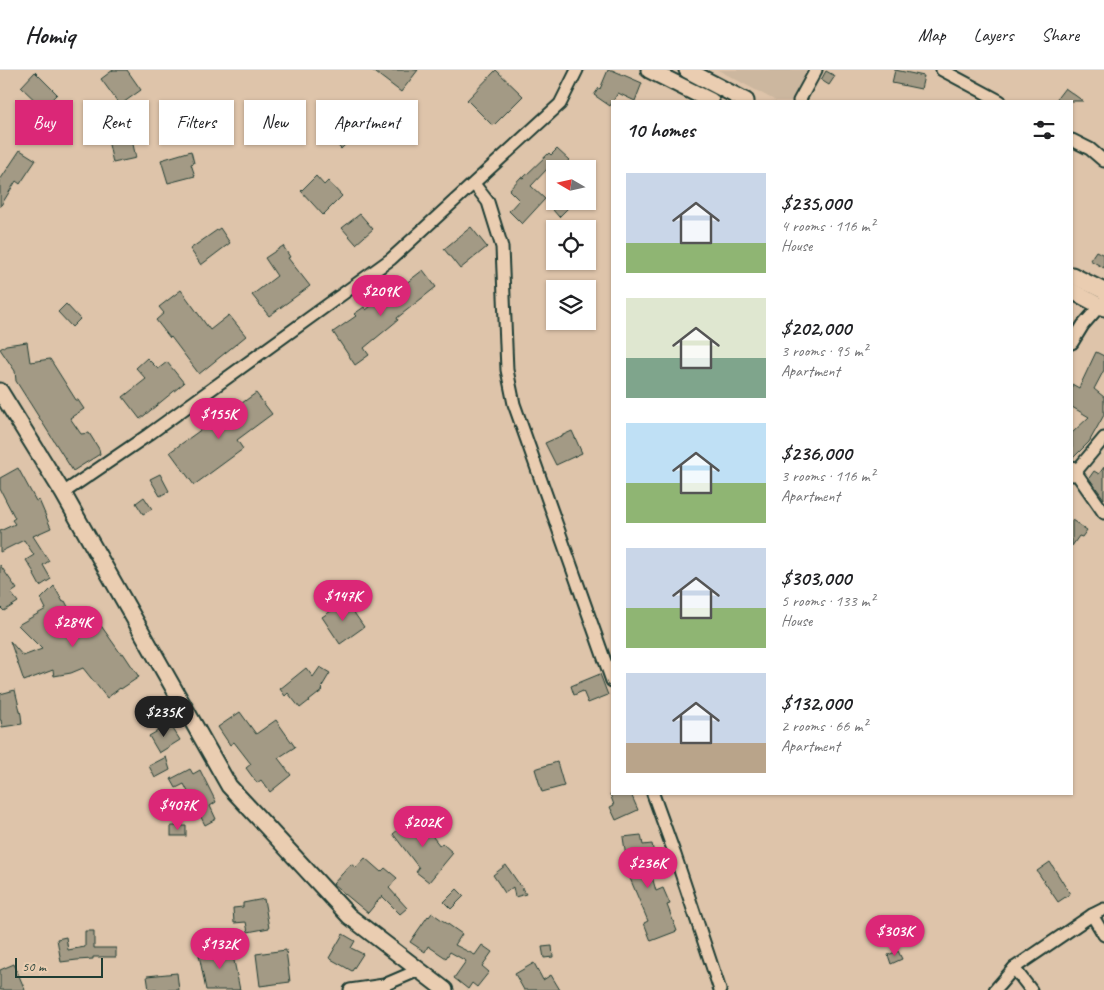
<!DOCTYPE html>
<html lang="en">
<head>
<meta charset="utf-8">
<style>
	body { margin:0; font-family:Caveat,sans-serif; background:#f6f6f6; color:#202124; height:100vh; display:flex; flex-direction:column; font-size:19px; white-space:nowrap }
	* { box-sizing:border-box; margin:0 }
	p { font-size:16px; color:#757577 }
	.icon { flex:none; width:28px; height:28px; fill:none; stroke:currentColor; stroke-width:2; stroke-linecap:round; stroke-linejoin:round }
	.map { position:relative; flex:1; overflow:hidden }
	.panel { position:absolute; left:611px; top:30px; width:462px; height:695px; display:flex; flex-direction:column; background:#fff; border-radius:0px; box-shadow:0 1px 4px #0004 }
	.panel>* { flex:none }
	.guide { position:absolute; left:15px; top:30px; width:475px; height:45px; display:flex; gap:10px }
	.needle { width:32px; rotate:279deg }
	.buttons { position:absolute; left:546px; top:90px; display:grid; gap:10px }
	.buttons a { display:grid; place-items:center; width:50px; height:50px; border-radius:0px; background:#fff; box-shadow:0 1px 4px #0004; font-size:25px }
	.scale { position:absolute; left:15px; bottom:12px; width:88px; box-sizing:border-box; padding-left:5px; border:2px solid #1f3d34; border-top:0; font-size:14px; line-height:18px; white-space:nowrap; color:#1f3d34; -webkit-text-stroke:4px #eacdb1; paint-order:stroke }
	.price { position:absolute; translate:-50% -42px; padding:0 11px; border-radius:18px; background:#db2777; color:#fff; font-size:16px; line-height:32px; filter:drop-shadow(0 1px 2px #0008) }
	.price::after { content:''; position:absolute; left:50%; top:30px; width:15px; height:11px; margin-left:-8px; background:inherit; clip-path:polygon(0 0,100% 0,50% 100%) }
	.price.current { background:#222; color:#fff }
	ul { padding:0; list-style:none }
	li { display:flex; align-items:center; gap:15px; height:125px; padding:0 15px }
	li span { display:grid; place-items:center; flex:none; width:140px; height:100px; border-radius:0px; color:#555 }
	li>.icon { margin-inline-start:auto }
	span .icon { width:60px; height:60px; fill:#fffc; stroke-width:1 }
	li b { font-size:21px }
	h2 { display:flex; justify-content:space-between; align-items:center; height:60px; padding:0 15px; font-size:21px }
	.pill { padding:0 18px; border-radius:0px; background:#fff; box-shadow:0 1px 4px #0004; font-size:18px; line-height:45px }
	.pill.current { background:#db2777; color:#fff }
	header { display:flex; align-items:center; gap:30px; box-sizing:border-box; height:70px; padding:0 25px; background:#fff; border-bottom:1px solid #e0e0e0 }
	header strong { font-size:24px }
	nav { display:flex; gap:28px; margin-inline-start:auto; font-size:18px }
	.map>svg:first-child { display:block }
</style>
</head>
<body>
<header>
<strong>Homiq</strong>
<nav><a>Map</a><a>Layers</a><a>Share</a></nav>
</header>
<div class="map">
<svg width="1104" height="920" viewBox="0 0 1104 920">
	<rect width="100%" height="100%" fill="#dec4aa"/>
	<filter id="ink" filterUnits="userSpaceOnUse"><feTurbulence type="fractalNoise" baseFrequency=".02" numOctaves="2"/><feDisplacementMap in="SourceGraphic" scale="10" xChannelSelector="R" yChannelSelector="G"/><feConvolveMatrix kernelMatrix="1 2 1 2 8 2 1 2 1" color-interpolation-filters="sRGB"/></filter>
	<g filter="url(#ink)">
		<path fill="#ccb79f" d="M718,0H809L793,31H776Z"/>
		<g fill="#a39a85" stroke="#1f3d34">
			<path d="M113,0H127L141,20L120,35L101,9Z"/>
			<path d="M372,0H418L401,22Z"/>
			<path d="M496,0L523,26L493,56L467,30Z"/>
			<path d="M608,0H612L642,13L635,31L618,23L610,36L594,25L599,18L600,19Z"/>
			<path d="M895,0L924,6L921,19L892,13Z"/>
			<path d="M826,1L835,6L829,15L821,10Z"/>
			<path d="M35,2L57,24L43,38L21,17Z"/>
			<path d="M1065,18L1083,31H1055Z"/>
			<path d="M346,37L364,56L341,79L323,60Z"/>
			<path d="M131,65L136,88L113,93L108,70Z"/>
			<path d="M557,79L569,90L560,99H555V105L548,98L531,116L545,129L522,154L509,141L519,130L509,120L521,107L523,108L549,83L551,85Z"/>
			<path d="M20,80L36,90L20,114L16,111L0,137V110Z"/>
			<path d="M191,81L194,93L191,94L195,106L168,113L161,90Z"/>
			<path d="M316,106L324,115L328,111L342,126L323,145L301,121Z"/>
			<path d="M561,131L568,138L559,147L553,140Z"/>
			<path d="M360,144L373,159L356,174L342,158Z"/>
			<path d="M471,157L487,177L460,199L444,179Z"/>
			<path d="M220,158L230,173L201,195L190,179Z"/>
			<path d="M283,176L290,187L288,188L310,216L269,246L252,225L277,206L265,188Z"/>
			<path d="M1096,181L1104,185V198L1090,190Z"/>
			<path d="M423,200L436,217L397,248L398,250L364,278L369,285L355,295L333,262L356,246L354,244L364,237L366,240L381,228L383,231Z"/>
			<path d="M181,220L210,260L229,245L246,266L199,304L171,267L170,268L156,250L164,243L159,237Z"/>
			<path d="M66,234L80,249L72,257L58,242Z"/>
			<path d="M27,272L30,292L50,289L76,330H78L84,339L70,348L81,364L89,363L99,379L100,384L73,401L16,311L15,301L0,279L6,275Z"/>
			<path d="M1096,282L1104,286V300L1094,319L1104,327V345L1089,372L1072,389V363L1089,347L1072,337V314L1079,318Z"/>
			<path d="M147,288L158,299L167,292L184,313L140,349L123,327L146,309L136,298Z"/>
			<path d="M256,323L272,344L237,370L243,379L194,415L170,382L220,346L221,348Z"/>
			<path d="M572,361L582,383L556,395L545,373Z"/>
			<path d="M1104,397V429L1089,408L1094,401L1099,404Z"/>
			<path d="M18,398L36,431L39,430L51,458L33,466L49,491L43,495L51,509L40,516L34,505L35,504L26,490L34,485L24,470L0,482V461L15,454L12,450L15,448L0,419V408Z"/>
			<path d="M160,404L169,421L160,426L150,409Z"/>
			<path d="M144,427L152,439L143,444L136,433Z"/>
			<path d="M1072,450L1087,460L1082,467L1079,466L1072,476Z"/>
			<path d="M0,495L17,519L11,523L18,532L4,541L0,537Z"/>
			<path d="M54,516L63,532L65,531L76,552H78L82,561L97,550L121,584L123,583L139,607L121,619L120,618L107,628L83,598L71,603L54,606L53,600L24,611L10,571L23,586L42,579L18,555L46,539L41,529Z"/>
			<path d="M346,531L364,557L340,574L322,547Z"/>
			<path d="M320,597L330,603L321,618L323,620L300,638L288,623L285,626L280,619L306,598L313,607Z"/>
			<path d="M600,604L608,625L588,633L583,621L574,625L571,616Z"/>
			<path d="M15,620L21,645L22,654L2,657L1,650H0V624Z"/>
			<path d="M240,642L256,664L276,650L295,677L278,688L291,705L270,722L261,710L257,713L246,698L251,694L234,672L230,675L218,657Z"/>
			<path d="M170,654L180,670L159,683L149,666Z"/>
			<path d="M166,687L170,700L155,708L149,696Z"/>
			<path d="M557,692L564,716L542,722L535,699Z"/>
			<path d="M190,699L193,704L200,700L216,732L210,736L216,749L205,755L184,714L176,718L171,709Z"/>
			<path d="M610,724H631L638,740L616,750L610,737L614,735Z"/>
			<path d="M416,745L440,776L442,773L453,783L429,812L416,802L419,798L393,764Z"/>
			<rect x="171" y="756" width="15" height="10"/>
			<path d="M641,765L643,775L652,774L654,784L646,785L656,821L663,818L670,834L667,835L677,861L651,871L644,853L648,851L629,806L625,794H627L623,767Z"/>
			<path d="M365,788L381,802L385,798L397,808L389,818L407,838L400,844L382,826L368,843L333,814L351,794L356,798Z"/>
			<path d="M1050,792L1070,824L1058,832L1037,801Z"/>
			<path d="M506,795L510,801L526,824L515,827L513,817L505,823L493,805Z"/>
			<path d="M457,819L464,826L451,839L444,832Z"/>
			<path d="M264,829L269,858L248,862L246,852L234,853L233,838L243,837V833Z"/>
			<path d="M432,843L462,864L455,875L475,885L482,875L492,882L482,896L489,902L477,917L472,913L468,919L454,908L466,891L450,882L446,888L428,876L425,882L410,872L428,846L429,847Z"/>
			<path d="M85,861H94V878H116V887H93V889L77,890L61,892L57,869L66,867L68,880L85,877Z"/>
			<path d="M343,864L355,871L351,878L363,884L352,901L329,888Z"/>
			<path d="M231,876L240,920H206L199,885L223,880L222,878Z"/>
			<path d="M552,876L553,887L544,888L542,877Z"/>
			<path d="M286,880L290,912L260,916L256,884Z"/>
			<path d="M898,881L902,889L891,894L888,885Z"/>
			<path d="M534,893L543,910L551,905L560,920H524L515,904Z"/>
			<path d="M14,894L25,920H0V900Z"/>
			<path d="M177,903L179,920H149L147,906Z"/>
		</g>
		<g fill="none" stroke-linecap="round" stroke-linejoin="round">
			<defs>
				<g id="street">
					<path d="M942,0L1000,31"/>
					<path d="M799,31L816,0"/>
					<path d="M1072,70L1090,79L1104,91"/>
					<path d="M474,114L488,132L502,177L507,300L514,334L612,611"/>
					<path d="M1072,273L1083,255L1104,231"/>
					<path d="M1072,397L1104,443"/>
					<path d="M1073,405L1104,368"/>
					<path d="M63,423L148,365L391,189L560,34L577,0"/>
					<path d="M653,724L675,785L720,920"/>
					<path d="M1092,845L1104,865"/>
					<path d="M1014,898L1031,920"/>
					<path d="M350,920L384,915L419,900"/>
					<path d="M995,920L1014,898L1092,845L1104,839"/>
				</g>
				<g id="secondary">
					<path d="M649,0L711,31"/>
					<path d="M687,0L746,31"/>
					<path d="M1072,205L1104,221"/>
					<path d="M1072,221L1104,238"/>
					<path d="M0,321L63,423L229,716L349,846L445,920"/>
				</g>
			</defs>
			<use href="#street" stroke="#1f3d34" stroke-width="15"/>
			<use href="#secondary" stroke="#1f3d34" stroke-width="19"/>
			<use href="#street" stroke="#eacdb1" stroke-width="11"/>
			<use href="#secondary" stroke="#eacdb1" stroke-width="15"/>
		</g>
	</g>
</svg>
<div class="buttons">
<a><svg class="needle" viewBox="-14 -14 28 28"><path d="M0-13l5 13h-10z" fill="#e53935"/><path d="M0 13l5-13h-10z" fill="#757577"/></svg></a>
<a><svg class="icon" aria-label="locate" viewBox="0 0 24 24"><circle cx="12" cy="12" r="6"/><path d="M12 2v4M12 18v4M2 12h4M18 12h4"/></svg></a>
<a><svg class="icon" aria-label="layers" viewBox="0 0 24 24"><path d="M12 4l9 5-9 5-9-5zM3 14l9 5 9-5"/></svg></a>
</div>
<div class="scale">50 m</div>
<b class="price" style="left:381px;top:247px">$209K</b>
<b class="price" style="left:219px;top:370px">$155K</b>
<b class="price" style="left:343px;top:552px">$147K</b>
<b class="price" style="left:73px;top:578px">$284K</b>
<b class="price current" style="left:164px;top:668px">$235K</b>
<b class="price" style="left:178px;top:761px">$407K</b>
<b class="price" style="left:423px;top:778px">$202K</b>
<b class="price" style="left:648px;top:819px">$236K</b>
<b class="price" style="left:895px;top:887px">$303K</b>
<b class="price" style="left:220px;top:900px">$132K</b>
<div class="guide">
<a class="pill current">Buy</a>
<a class="pill">Rent</a>
<a class="pill">Filters</a>
<a class="pill">New</a>
<a class="pill">Apartment</a>
</div>
<section class="panel">
<h2>10 homes<svg class="icon" aria-label="filters" viewBox="0 0 24 24"><path d="M4 7h16M4 17h16"/><circle cx="9" cy="7" r="2"/><circle cx="15" cy="17" r="2"/></svg></h2>
<ul>
<li><span style="background:linear-gradient(#c9d6e8 70%,#8fb573 0)"><svg class="icon" aria-label="home" viewBox="0 0 24 24"><path d="M3 11l9-7 9 7M6 9v11h12V9"/></svg></span><div><b>$235,000</b><p>4 rooms · 116 m²</p><p>House</p></div></li>
<li><span style="background:linear-gradient(#dfe7d0 60%,#7fa58c 0)"><svg class="icon" aria-label="home" viewBox="0 0 24 24"><path d="M3 11l9-7 9 7M6 9v11h12V9"/></svg></span><div><b>$202,000</b><p>3 rooms · 95 m²</p><p>Apartment</p></div></li>
<li><span style="background:linear-gradient(#bfe0f5 60%,#8fb573 0)"><svg class="icon" aria-label="home" viewBox="0 0 24 24"><path d="M3 11l9-7 9 7M6 9v11h12V9"/></svg></span><div><b>$236,000</b><p>3 rooms · 116 m²</p><p>Apartment</p></div></li>
<li><span style="background:linear-gradient(#c9d6e8 60%,#8fb573 0)"><svg class="icon" aria-label="home" viewBox="0 0 24 24"><path d="M3 11l9-7 9 7M6 9v11h12V9"/></svg></span><div><b>$303,000</b><p>5 rooms · 133 m²</p><p>House</p></div></li>
<li><span style="background:linear-gradient(#c9d6e8 70%,#b9a48a 0)"><svg class="icon" aria-label="home" viewBox="0 0 24 24"><path d="M3 11l9-7 9 7M6 9v11h12V9"/></svg></span><div><b>$132,000</b><p>2 rooms · 66 m²</p><p>Apartment</p></div></li>
</ul>
</section>
</div>
</body>
</html>
